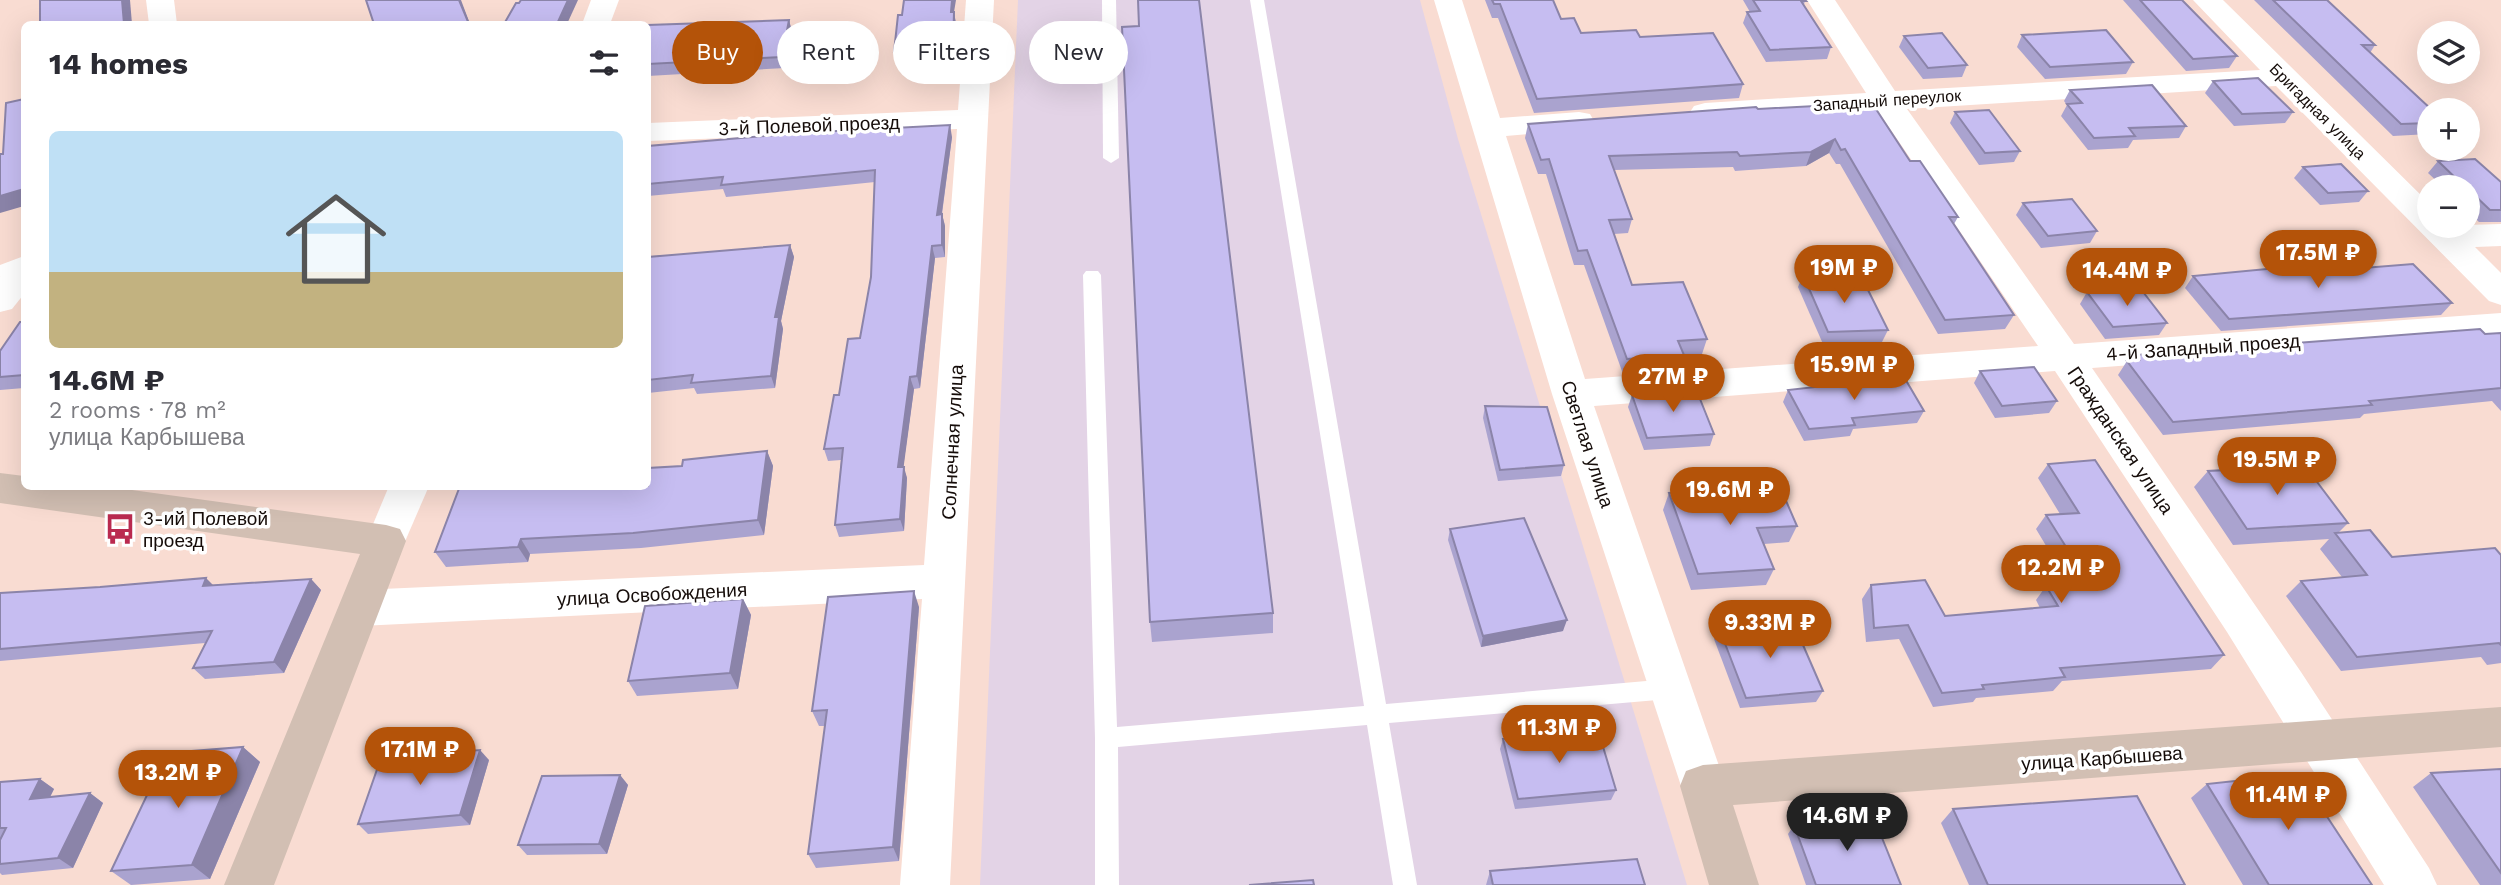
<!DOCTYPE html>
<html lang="en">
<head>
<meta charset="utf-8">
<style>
	body { margin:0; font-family:"Work Sans",sans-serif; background:#f2f2f3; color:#2b2b33; height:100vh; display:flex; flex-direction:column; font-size:26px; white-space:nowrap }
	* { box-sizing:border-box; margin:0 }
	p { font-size:23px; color:#7c7c81 }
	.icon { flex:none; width:38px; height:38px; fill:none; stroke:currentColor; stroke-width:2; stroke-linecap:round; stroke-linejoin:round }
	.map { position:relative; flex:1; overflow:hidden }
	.panel { position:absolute; left:21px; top:21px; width:630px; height:469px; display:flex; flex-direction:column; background:#fff; border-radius:10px; box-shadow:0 7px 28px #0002 }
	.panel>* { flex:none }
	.guide { position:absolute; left:672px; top:21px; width:665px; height:63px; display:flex; gap:14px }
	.fabs { position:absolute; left:2417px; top:21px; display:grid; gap:14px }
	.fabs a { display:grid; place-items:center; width:63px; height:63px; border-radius:50%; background:#fff; box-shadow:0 7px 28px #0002; font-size:35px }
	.price { position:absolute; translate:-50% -60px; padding:0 16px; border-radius:24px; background:#b45309; color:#fff; font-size:23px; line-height:46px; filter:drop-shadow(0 2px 4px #0008) }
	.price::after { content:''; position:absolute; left:50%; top:42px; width:21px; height:16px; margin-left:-10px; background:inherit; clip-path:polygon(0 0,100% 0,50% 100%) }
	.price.on { background:#222; color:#fff }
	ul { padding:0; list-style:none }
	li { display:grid; align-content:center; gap:14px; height:371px; padding:0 28px }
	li+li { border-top:2px solid #e1e1e2 }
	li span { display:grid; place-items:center; height:217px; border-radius:10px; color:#555 }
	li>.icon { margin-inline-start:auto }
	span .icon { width:126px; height:126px; fill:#fffc; stroke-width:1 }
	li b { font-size:30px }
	h2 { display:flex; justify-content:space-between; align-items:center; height:84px; padding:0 28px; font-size:30px }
	.tag { padding:0 24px; border-radius:32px; background:#fff; box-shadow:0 7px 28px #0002; font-size:24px; line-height:63px }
	.tag.on { background:#b45309; color:#fff }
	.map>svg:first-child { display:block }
</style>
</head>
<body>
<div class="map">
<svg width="2501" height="885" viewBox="0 0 2501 885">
	<rect width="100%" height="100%" fill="#f9dcd2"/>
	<path fill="#e3d3e6" d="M1018,0H1420L1458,139L1687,885H980Z"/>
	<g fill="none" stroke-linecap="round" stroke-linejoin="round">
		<g fill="#fff" fill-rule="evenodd">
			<path d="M1102,0H1116L1119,158L1111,163L1103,158Z"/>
			<path d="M1250,0H1264L1386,704L1669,679L1677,682L1680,689L1677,696L1669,699L1389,723L1417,885H1393L1367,725L1118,747L1119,885H1095V738L1083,275L1086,271H1098L1101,275L1117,727L1364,706Z"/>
			<path d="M24,256V268L0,277V265Z"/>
		</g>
		<g fill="#fff" fill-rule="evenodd">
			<path d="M146,0H174L177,24H149Z"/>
			<path d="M591,0H619L610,24H582Z"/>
			<path d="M966,0H994L950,885H900L922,599L360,626L345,621L339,608L345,595L360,590L924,565L957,129L648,141V123L958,110Z"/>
			<path d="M1434,0H1462L1500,118L1579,112L1590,114L1594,121L1590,128L1579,130L1506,136L1585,379L2038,346L1878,111L1705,121L1694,118L1690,112L1694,106L1705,103L1866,93L1807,0H1835L1895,91L2260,70L2193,0H2223L2429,203V226L2501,224V246L2475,247L2501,273V305L2489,301L2276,86L1907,109L2074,344L2501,313V337L2092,368L2301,672L2429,868L2437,885H2384L2227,632L2055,371L1594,406L1726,786L1720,801L1703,807L1686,801L1552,394Z"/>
			<path d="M24,260V294L12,309L0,312V277L12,264Z"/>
			<path d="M389,486H429L400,553L386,557L372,553L366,541Z"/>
		</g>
		<g fill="#d2bfb3" fill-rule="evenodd">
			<path d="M0,473L24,476V486H103L386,525L400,529L406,541L274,885H224L360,554L0,503Z"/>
			<path d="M2501,707V747L1733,805L1759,885H1709L1680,786L1686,771L1703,765Z"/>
		</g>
	</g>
	<g fill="#aaa3cf">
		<path d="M1485,0H1553L1561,19L1581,33L1640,37L1743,84L1739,98L1534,113L1498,18H1492Z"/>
		<path d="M1743,0H1805L1804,5L1831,47L1827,59L1766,62L1743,23L1747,12H1750Z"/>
		<path d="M2123,0H2182L2237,56L2229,68L2186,71Z"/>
		<path d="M2254,0H2327L2375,45L2370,53L2429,110V134L2393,136Z"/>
		<path d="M954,12L956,24L955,60L897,64L894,52Z"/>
		<path d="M789,20L792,32L785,68L648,76V25Z"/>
		<path d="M2022,35L2133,62L2126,74L2045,79L2017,47Z"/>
		<path d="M1904,36L1967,65L1962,77L1923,79L1899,47Z"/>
		<path d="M2213,81L2293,112L2285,123L2234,126L2205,93Z"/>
		<path d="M2070,90L2186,126L2179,138L2133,140L2128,148L2088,150L2061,116L2067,105L2064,101Z"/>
		<path d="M1758,109L1910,161L1958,217L1954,224L2014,315L2005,329L1938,334L1840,164H1836L1829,153L1806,166L1735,171L1733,167L1614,170L1632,219L1628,233L1614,234L1632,285L1707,339L1702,354L1684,355L1679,370L1623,374L1584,265H1574L1546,174H1538L1525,138L1528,124Z"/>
		<path d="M1955,112L2020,151L2014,162L1979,165L1950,123Z"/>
		<path d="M952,137L942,214L945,226V257L935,258L920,388L914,389L903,467L907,478L904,531L839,537L835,525L841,460L828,461L824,449L839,395L860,338L871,277L875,182L726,197L723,189L648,196V146Z"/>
		<path d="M2438,161L2501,182V222H2479L2468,211V187H2443L2428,173Z"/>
		<path d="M2303,167L2368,191L2359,202L2320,205L2294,178Z"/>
		<path d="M2023,203L2097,231L2090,243L2041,248L2016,215Z"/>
		<path d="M790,245L794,257L781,321L783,329L775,388L697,394L694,388L648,393V257Z"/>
		<path d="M2326,271L2452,303L2441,315L2221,331L2185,288L2193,276Z"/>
		<path d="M1803,275L1848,286L1888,330L1882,342L1823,344L1798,287Z"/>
		<path d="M2087,292L2167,323L2159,335L2105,339L2080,304Z"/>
		<path d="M24,322V388L0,390V351Z"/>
		<path d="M2501,333V411L2492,401L2364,414L2360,418L2163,435L2118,375L2127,361H2131L2135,355L2194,356L2251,351L2255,346Z"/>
		<path d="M1980,371L2057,401L2049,413L1995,418L1974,383Z"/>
		<path d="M1788,390L1924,411L1917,423L1853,429L1850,436L1804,441L1783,402Z"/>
		<path d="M1632,395L1714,434L1710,446L1644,450L1628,407Z"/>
		<path d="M1485,406L1564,465L1561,476L1498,481L1483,418Z"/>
		<path d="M767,451L773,466L764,535L641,548L530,554L528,562L446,567L435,552L682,466Z"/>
		<path d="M2048,464L2224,655L2211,669L2062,681L2053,691L1976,698L1973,702L1933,707L1899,639L1866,642L1862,599L1871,585L1945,616L2040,608L2036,600L2046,586L2069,584L2036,529L2046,515L2060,514L2038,478Z"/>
		<path d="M2208,471L2348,523L2338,533L2392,557L2501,555V663L2487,665L2481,657L2341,671L2286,596L2301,581L2342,577L2320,549L2329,539L2233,545L2194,487Z"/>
		<path d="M306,486H364L308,490Z"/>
		<path d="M1669,493L1797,526L1789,542L1764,544L1774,569L1766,585L1691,590L1663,510Z"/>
		<path d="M1450,529L1563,631L1481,647L1448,540Z"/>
		<path d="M311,579L321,590L284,673L205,679L193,668L205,643L0,661V593L213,585Z"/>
		<path d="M743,599L751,615L738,689L637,696L628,681Z"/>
		<path d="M919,607L899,861L816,868L808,854L825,726H819L812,711Z"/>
		<path d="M1273,613V633L1152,642L1150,622Z"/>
		<path d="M1719,628L1823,691L1816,702L1740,708L1714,639Z"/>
		<path d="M1503,739L1616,790L1611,800L1515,809L1500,749Z"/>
		<path d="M243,747L260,762L210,879L131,885L111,871Z"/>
		<path d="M489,760L470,825L368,834L358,824Z"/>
		<path d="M2501,769V885H2480L2413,787L2431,773Z"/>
		<path d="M620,775L628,785L607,854L527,855L518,845Z"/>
		<path d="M40,779L54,789L50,797L90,793L103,803L73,868L2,875L0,873V782Z"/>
		<path d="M2207,784L2372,885H2243L2191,798Z"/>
		<path d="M1953,809L2185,885H1969L1941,823Z"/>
		<path d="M1794,825L1901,885H1806L1788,834Z"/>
		<path d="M1490,871L1645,885H1486Z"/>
	</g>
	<g fill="#8b84a9">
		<path d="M122,0H130L132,24H124Z"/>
		<path d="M459,0H461L470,24H469Z"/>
		<path d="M568,0H578L567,24H557Z"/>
		<path d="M952,0H956L954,12L956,24L955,60L953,48L951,12Z"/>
		<path d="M789,20L792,32L785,68L782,57Z"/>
		<path d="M950,125L952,137L940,227L937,215Z"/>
		<path d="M1835,139L1829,153L1806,166L1811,152Z"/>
		<path d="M24,189V206L0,213V196Z"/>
		<path d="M942,214L945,226V257L942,245Z"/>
		<path d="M790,245L794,257L781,321L783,329L775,388L771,376L775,317Z"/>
		<path d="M932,246L935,258L920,388L917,376Z"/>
		<path d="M910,377L914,389L902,479L898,467Z"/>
		<path d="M767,451L773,466L764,535L758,520Z"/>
		<path d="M904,467L907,478L904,531L900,519Z"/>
		<path d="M521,539L530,554L528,562L518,547Z"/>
		<path d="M206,578L217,589L203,586Z"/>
		<path d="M311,579L321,590L284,673L274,662Z"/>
		<path d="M914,591L919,607L899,861L893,847Z"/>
		<path d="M743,599L751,615L738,689L730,673Z"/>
		<path d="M1567,620L1563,631L1481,647L1483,636Z"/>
		<path d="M243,747L260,762L210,879L192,865Z"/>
		<path d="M480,750L489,760L470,825L460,815Z"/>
		<path d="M620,775L628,785L607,854L599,844Z"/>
		<path d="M40,779L54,789L44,809L30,799Z"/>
		<path d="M90,793L103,803L73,868L58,858Z"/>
	</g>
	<g fill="#c6bdf1" stroke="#8b84a9" stroke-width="2">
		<path d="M40,0H122L124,24H40Z"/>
		<path d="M366,0H459L469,24H374Z"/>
		<path d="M521,0H568L557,24H504L516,3H519Z"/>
		<path d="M904,0H952L951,12H954L953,48L894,52L898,15H902Z"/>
		<path d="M1138,0H1199L1273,613L1150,622L1122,27L1139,26Z"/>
		<path d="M1492,0H1553L1561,19L1574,18L1581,33L1636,30L1640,37L1713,33L1743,84L1537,99L1500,4H1494Z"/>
		<path d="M1753,0H1805L1806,1H1801L1831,47L1770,50L1747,12L1760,11Z"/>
		<path d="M2140,0H2182L2237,56L2193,59Z"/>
		<path d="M2273,0H2327L2375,45H2362L2432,110H2429V123L2401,124Z"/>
		<path d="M789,20L782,57L648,64V25Z"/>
		<path d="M2106,30L2133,62L2050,67L2022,35Z"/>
		<path d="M1942,33L1967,65L1928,68L1904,36Z"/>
		<path d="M2258,78L2293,112L2242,114L2213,81Z"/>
		<path d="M2152,85L2186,126L2129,128L2135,136L2094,138L2067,104L2082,103L2070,90Z"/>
		<path d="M24,99V189L0,196V154H3L6,103Z"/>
		<path d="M1872,103L1910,161H1920L1958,217H1949L2014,315L1945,320L1845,149L1841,150L1835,139L1811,152L1740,156L1737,152L1609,156L1632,219L1609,220L1632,285L1683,282L1707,339L1678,341L1684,355L1627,359L1587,250L1578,251L1549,159L1541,160L1528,124L1756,107L1758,109Z"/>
		<path d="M1989,110L2020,151L1985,153L1955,112Z"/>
		<path d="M950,125L937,215L942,214V245L932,246L917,376L910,377L898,467H904L900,519L835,525L843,448L824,449L834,395H839L848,339L860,338L871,277L875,170L721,185L723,177L648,184V146L799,133Z"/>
		<path d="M2475,159L2501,182V210H2490L2468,189V187H2465L2438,161Z"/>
		<path d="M2341,164L2368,191L2328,193L2303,167Z"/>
		<path d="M2072,199L2097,231L2048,236L2023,203Z"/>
		<path d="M790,245L775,317H779L771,376L691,383L693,375L648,380V257Z"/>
		<path d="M2319,264L2326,271L2413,264L2452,303L2229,319L2193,276Z"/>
		<path d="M1842,274L1848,286H1866L1888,330L1828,332L1803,275Z"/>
		<path d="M2140,288L2167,323L2113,327L2087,292Z"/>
		<path d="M20,322H24V375L0,377V351Z"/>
		<path d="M2480,329L2485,334L2501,333V388L2369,401L2372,405L2173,422L2127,361L2139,360L2135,355L2190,351L2194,356L2258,350L2255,346Z"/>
		<path d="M2034,367L2057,401L2002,406L1980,371Z"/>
		<path d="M1904,377L1924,411L1852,418L1855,425L1809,429L1788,390Z"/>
		<path d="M1696,389L1714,434L1647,438L1632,395Z"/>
		<path d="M1485,406L1547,407L1564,465L1500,470Z"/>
		<path d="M767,451L758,520L633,533L521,539L518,547L435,552L460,486H648V468L682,466L683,460Z"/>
		<path d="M2095,460L2224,655L2060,668L2065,677L1982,685L1984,689L1942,693L1908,625L1874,628L1871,585L1925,580L1945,616L2058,606L2046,586L2088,582L2046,515L2079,513L2048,464Z"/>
		<path d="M2305,466L2348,523L2247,529L2208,471Z"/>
		<path d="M1780,487L1797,526L1757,528L1774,569L1698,574L1669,493Z"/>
		<path d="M1524,518L1567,620L1483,636L1450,529Z"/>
		<path d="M2370,530L2392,557L2495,548L2501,555V645L2499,643L2357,657L2301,581L2367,575L2335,533Z"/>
		<path d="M206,578L203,586L311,579L274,662L193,668L212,631L0,649V593L100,587Z"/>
		<path d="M914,591L893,847L808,854L827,710L812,711L828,597Z"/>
		<path d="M743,599L730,673L628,681L645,606Z"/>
		<path d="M1793,622L1823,691L1746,698L1719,628Z"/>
		<path d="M1598,730L1616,790L1518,799L1503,739Z"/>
		<path d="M243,747L192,865L111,871L167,753Z"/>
		<path d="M480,750L460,815L358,824L381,758Z"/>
		<path d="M2501,769V873L2431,773Z"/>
		<path d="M2299,774L2372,885H2269L2207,784Z"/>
		<path d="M620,775L599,844L518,845L542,776Z"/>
		<path d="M40,779L30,799L90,793L58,858L0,864V840L6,828H0V782Z"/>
		<path d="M2137,796L2185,885H1988L1953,809Z"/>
		<path d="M1874,818L1901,885H1816L1794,825Z"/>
		<path d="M1637,859L1645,885H1493L1490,871Z"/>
		<path d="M1313,880L1314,885H1249Z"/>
	</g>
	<defs>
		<symbol id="bus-bare" viewBox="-9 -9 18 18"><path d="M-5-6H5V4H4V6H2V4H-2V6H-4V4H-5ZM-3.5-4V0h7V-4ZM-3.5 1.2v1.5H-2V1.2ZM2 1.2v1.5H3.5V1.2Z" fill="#ba2a4f" stroke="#fff" stroke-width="2.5" paint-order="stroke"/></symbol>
	</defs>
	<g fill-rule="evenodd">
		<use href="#bus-bare" x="98" y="507" width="44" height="44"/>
	</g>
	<g text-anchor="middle" stroke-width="7" stroke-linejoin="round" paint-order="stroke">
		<g font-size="16" fill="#150c09" stroke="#fff">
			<text transform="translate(1887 100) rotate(-4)" y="6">Западный переулок</text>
			<text transform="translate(2318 111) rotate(45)" y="6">Бригадная улица</text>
		</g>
		<g font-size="19" fill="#150c09" stroke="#fff">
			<text transform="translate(809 125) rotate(-2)" y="7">3-й Полевой проезд</text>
			<text transform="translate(2203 347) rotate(-4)" y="7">4-й Западный проезд</text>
			<text transform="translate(2121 440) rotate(56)" y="7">Гражданская улица</text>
			<text transform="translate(952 442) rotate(-87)" y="7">Солнечная улица</text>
			<text transform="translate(1588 444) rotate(72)" y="7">Светлая улица</text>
			<text transform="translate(652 594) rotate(-3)" y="7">улица Освобождения</text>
			<text transform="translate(2102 758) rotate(-4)" y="7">улица Карбышева</text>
		</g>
		<g font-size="19" fill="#150c09" stroke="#fff" text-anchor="start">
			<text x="143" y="525">3-ий Полевой<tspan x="143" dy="22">проезд</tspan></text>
		</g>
	</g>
</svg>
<div class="fabs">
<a><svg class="icon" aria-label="layers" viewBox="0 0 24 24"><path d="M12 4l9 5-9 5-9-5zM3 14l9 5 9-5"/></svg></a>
<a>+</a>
<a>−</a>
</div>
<b class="price" style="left:2318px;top:290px">17.5M ₽</b>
<b class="price" style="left:1844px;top:305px">19M ₽</b>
<b class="price" style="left:2127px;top:308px">14.4M ₽</b>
<b class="price" style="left:1854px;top:402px">15.9M ₽</b>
<b class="price" style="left:1673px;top:414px">27M ₽</b>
<b class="price" style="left:2277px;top:497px">19.5M ₽</b>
<b class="price" style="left:1730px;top:527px">19.6M ₽</b>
<b class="price" style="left:2061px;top:605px">12.2M ₽</b>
<b class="price" style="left:1770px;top:660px">9.33M ₽</b>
<b class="price" style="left:1559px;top:765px">11.3M ₽</b>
<b class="price" style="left:420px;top:787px">17.1M ₽</b>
<b class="price" style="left:178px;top:810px">13.2M ₽</b>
<b class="price" style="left:2288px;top:832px">11.4M ₽</b>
<b class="price on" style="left:1847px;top:853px">14.6M ₽</b>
<div class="guide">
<a class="tag on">Buy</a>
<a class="tag">Rent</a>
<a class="tag">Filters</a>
<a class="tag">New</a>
</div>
<section class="panel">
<h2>14 homes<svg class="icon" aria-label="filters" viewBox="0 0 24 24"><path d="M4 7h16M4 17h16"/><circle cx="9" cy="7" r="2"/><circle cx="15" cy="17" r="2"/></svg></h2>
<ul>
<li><span style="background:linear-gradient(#bfe0f5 65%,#c2b280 0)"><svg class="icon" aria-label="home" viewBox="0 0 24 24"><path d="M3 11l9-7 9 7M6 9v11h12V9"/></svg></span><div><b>14.6M ₽</b><p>2 rooms · 78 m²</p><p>улица Карбышева</p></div></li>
</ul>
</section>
</div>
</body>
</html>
